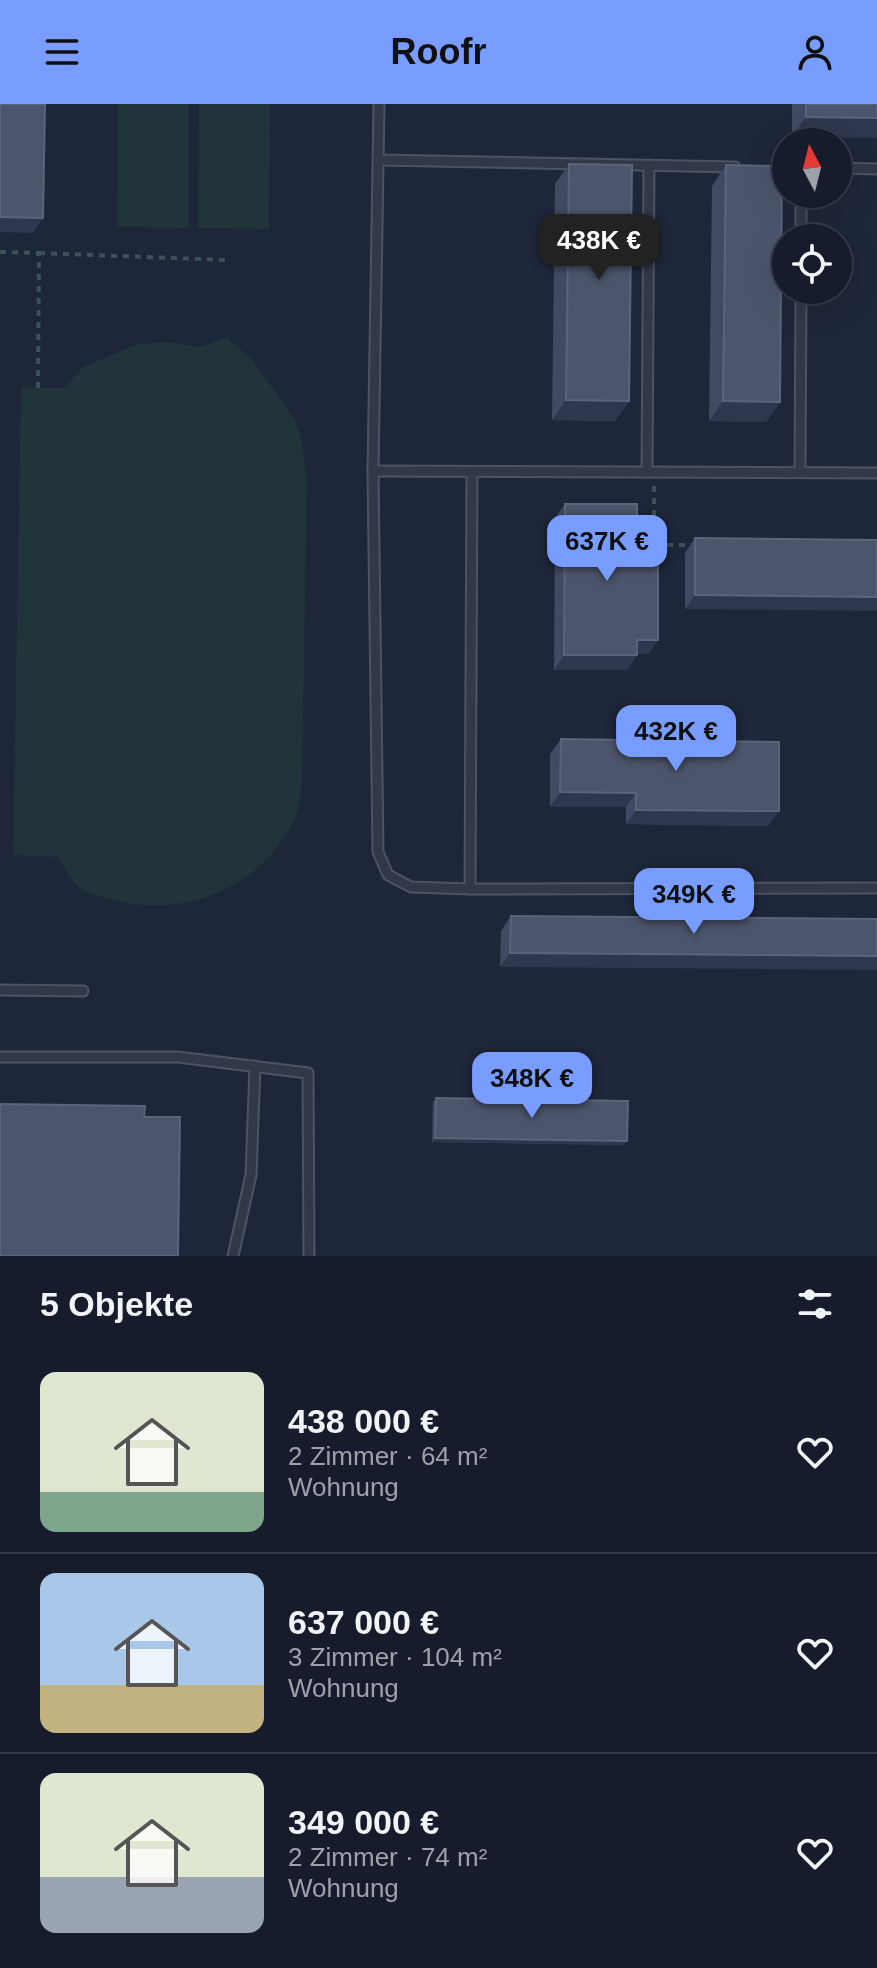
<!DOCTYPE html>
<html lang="de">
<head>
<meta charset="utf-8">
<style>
	body { margin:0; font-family:Arial,sans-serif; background:#1f2533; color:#f1f3f6; height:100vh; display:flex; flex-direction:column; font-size:30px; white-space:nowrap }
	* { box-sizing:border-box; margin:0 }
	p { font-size:26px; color:#9ea1a9 }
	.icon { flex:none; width:44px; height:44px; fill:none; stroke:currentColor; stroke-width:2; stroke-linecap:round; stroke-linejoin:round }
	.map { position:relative; height:1152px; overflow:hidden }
	.drawer { display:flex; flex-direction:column; background:#161c2b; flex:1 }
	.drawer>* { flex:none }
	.needle { width:52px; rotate:353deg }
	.controls { position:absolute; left:772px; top:24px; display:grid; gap:16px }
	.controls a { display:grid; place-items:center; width:80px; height:80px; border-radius:50%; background:#161c2b; box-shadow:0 8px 32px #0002,0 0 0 2px #353a47; font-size:40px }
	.price { position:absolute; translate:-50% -68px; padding:0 18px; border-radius:16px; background:#789cff; color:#111; font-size:26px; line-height:52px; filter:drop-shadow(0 2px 4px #0008) }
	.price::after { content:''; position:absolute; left:50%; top:48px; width:24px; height:18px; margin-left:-12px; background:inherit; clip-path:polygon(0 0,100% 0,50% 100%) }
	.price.on { background:#222; color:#fff }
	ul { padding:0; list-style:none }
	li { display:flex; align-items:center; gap:24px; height:200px; padding:0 40px }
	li+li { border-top:2px solid #353a47 }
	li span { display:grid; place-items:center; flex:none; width:224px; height:160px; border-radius:16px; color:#555 }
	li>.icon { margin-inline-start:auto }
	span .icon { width:96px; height:96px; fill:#fffc; stroke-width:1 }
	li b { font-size:34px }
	h2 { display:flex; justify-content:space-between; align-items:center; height:96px; padding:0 40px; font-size:34px }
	header { display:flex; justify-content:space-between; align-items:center; height:104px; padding:0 40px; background:#789cff; color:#111; font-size:36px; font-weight:800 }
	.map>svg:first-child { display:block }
</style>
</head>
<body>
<header><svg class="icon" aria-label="menu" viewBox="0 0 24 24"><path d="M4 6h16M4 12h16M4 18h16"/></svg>Roofr<svg class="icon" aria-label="person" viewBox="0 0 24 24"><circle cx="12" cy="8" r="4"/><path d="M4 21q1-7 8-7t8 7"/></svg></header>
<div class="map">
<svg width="877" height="1152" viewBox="0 0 877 1152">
	<rect width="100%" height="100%" fill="#1e2639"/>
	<g fill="#20343a">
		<path d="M118,0H189V124L117,123Z"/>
		<path d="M199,0H270L269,125L198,124Z"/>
		<path d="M227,233L253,257L294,314L301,333L307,374L302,678C301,688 300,700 297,709C270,778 190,815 119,797C107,794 89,791 79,783C70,777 64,762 58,753L13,751L21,283L64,284L83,263L138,240L168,238L199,243Z"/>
	</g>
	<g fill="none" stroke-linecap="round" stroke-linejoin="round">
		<defs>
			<g id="lane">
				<path d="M379,0L373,367L378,748L388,771L411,783L470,785L877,784"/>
				<path d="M379,56L735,63"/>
				<path d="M838,64L877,65"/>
				<path d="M801,134V90"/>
				<path d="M373,367L877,369"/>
				<path d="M647,368L649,61"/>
				<path d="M800,368L801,186"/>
				<path d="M470,785L472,369"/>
				<path d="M0,886L83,887"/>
				<path d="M0,953H178L308,969L309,1152"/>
				<path d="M233,1152L251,1071L255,962"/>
			</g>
		</defs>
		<use href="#lane" stroke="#4c5364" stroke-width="13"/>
		<g stroke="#3d5158" stroke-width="4" stroke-dasharray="6 6" stroke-linecap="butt">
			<path d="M0,148L39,149L38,284"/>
			<path d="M39,149L226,156"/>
			<path d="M654,382V441H694"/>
		</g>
		<use href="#lane" stroke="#313949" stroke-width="9"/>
	</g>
	<g fill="#414a62">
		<path d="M792,0H877L792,33Z"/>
		<path d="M569,60L629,297L615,317L552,316L555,80Z"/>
		<path d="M726,61L780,298L766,318L709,317L712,82Z"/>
		<path d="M565,400L637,460L658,536L648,550H637L627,566H554L555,414Z"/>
		<path d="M695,434L877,436L685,505V449Z"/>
		<path d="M561,635L779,707L768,722L626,720V703H550V650Z"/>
		<path d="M511,812L877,815L500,863L501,827Z"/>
		<path d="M436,994L624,1041L432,1038L433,998Z"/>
	</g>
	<g fill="#2e374d">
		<path d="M806,13L877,14V34L792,33Z"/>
		<path d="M0,113L43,114L33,129L0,128Z"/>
		<path d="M566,296L629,297L615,317L552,316Z"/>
		<path d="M723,297L780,298L766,318L709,317Z"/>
		<path d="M695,491L877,493V507L685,505Z"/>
		<path d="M637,536H658L648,550H627Z"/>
		<path d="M564,551H637L627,566H554Z"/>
		<path d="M560,688L636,689L626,703H550Z"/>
		<path d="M636,706L779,707L768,722L626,720Z"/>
		<path d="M510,849L877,852V866L500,863Z"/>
		<path d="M435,1034L627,1037L624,1041L432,1038Z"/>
	</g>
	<g fill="#4c556c" stroke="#5b647a" stroke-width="2">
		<path d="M0,0H45L43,114L0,113Z"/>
		<path d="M806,0H877V14L806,13Z"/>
		<path d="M569,60L632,61L629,297L566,296Z"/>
		<path d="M726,61L782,62L780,298L723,297Z"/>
		<path d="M565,400H637V460H658V536H637V551H564Z"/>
		<path d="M695,434L877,436V493L695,491Z"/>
		<path d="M561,635L779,638V707L636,706V689L560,688Z"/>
		<path d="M511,812L877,815V852L510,849Z"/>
		<path d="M436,994L628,997L627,1037L435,1034Z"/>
		<path d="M0,1000L145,1002L144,1013H180L178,1152H0Z"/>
	</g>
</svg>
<div class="controls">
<a><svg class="needle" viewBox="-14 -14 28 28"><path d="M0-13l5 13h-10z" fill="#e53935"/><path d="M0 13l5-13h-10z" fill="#9ea1a9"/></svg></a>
<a><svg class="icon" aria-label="locate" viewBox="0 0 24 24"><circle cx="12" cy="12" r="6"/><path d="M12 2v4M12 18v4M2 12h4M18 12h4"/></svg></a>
</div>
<b class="price on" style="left:599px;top:178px">438K €</b>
<b class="price" style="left:607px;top:479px">637K €</b>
<b class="price" style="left:676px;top:669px">432K €</b>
<b class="price" style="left:694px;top:832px">349K €</b>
<b class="price" style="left:532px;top:1016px">348K €</b>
</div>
<section class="drawer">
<h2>5 Objekte<svg class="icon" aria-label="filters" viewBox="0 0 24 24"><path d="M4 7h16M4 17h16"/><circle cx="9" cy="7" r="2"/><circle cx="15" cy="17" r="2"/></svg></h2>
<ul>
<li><span style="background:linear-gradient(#dfe7d0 75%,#7fa58c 0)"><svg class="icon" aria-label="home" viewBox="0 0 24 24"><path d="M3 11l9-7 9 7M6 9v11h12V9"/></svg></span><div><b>438 000 €</b><p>2 Zimmer · 64 m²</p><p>Wohnung</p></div><svg class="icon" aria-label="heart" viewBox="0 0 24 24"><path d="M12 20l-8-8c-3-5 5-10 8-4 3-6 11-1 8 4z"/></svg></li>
<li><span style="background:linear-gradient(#a9c7e8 70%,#c2b280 0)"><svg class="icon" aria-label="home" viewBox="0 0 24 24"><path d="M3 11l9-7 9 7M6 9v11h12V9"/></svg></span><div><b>637 000 €</b><p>3 Zimmer · 104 m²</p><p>Wohnung</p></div><svg class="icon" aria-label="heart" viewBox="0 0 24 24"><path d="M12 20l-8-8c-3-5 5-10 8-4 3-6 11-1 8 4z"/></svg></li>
<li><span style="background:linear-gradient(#dfe7d0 65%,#9aa5b1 0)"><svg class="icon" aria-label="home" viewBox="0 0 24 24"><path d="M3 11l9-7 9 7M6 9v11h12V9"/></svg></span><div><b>349 000 €</b><p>2 Zimmer · 74 m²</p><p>Wohnung</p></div><svg class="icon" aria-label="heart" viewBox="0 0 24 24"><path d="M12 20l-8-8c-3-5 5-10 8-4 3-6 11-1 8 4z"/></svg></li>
</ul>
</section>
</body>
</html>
